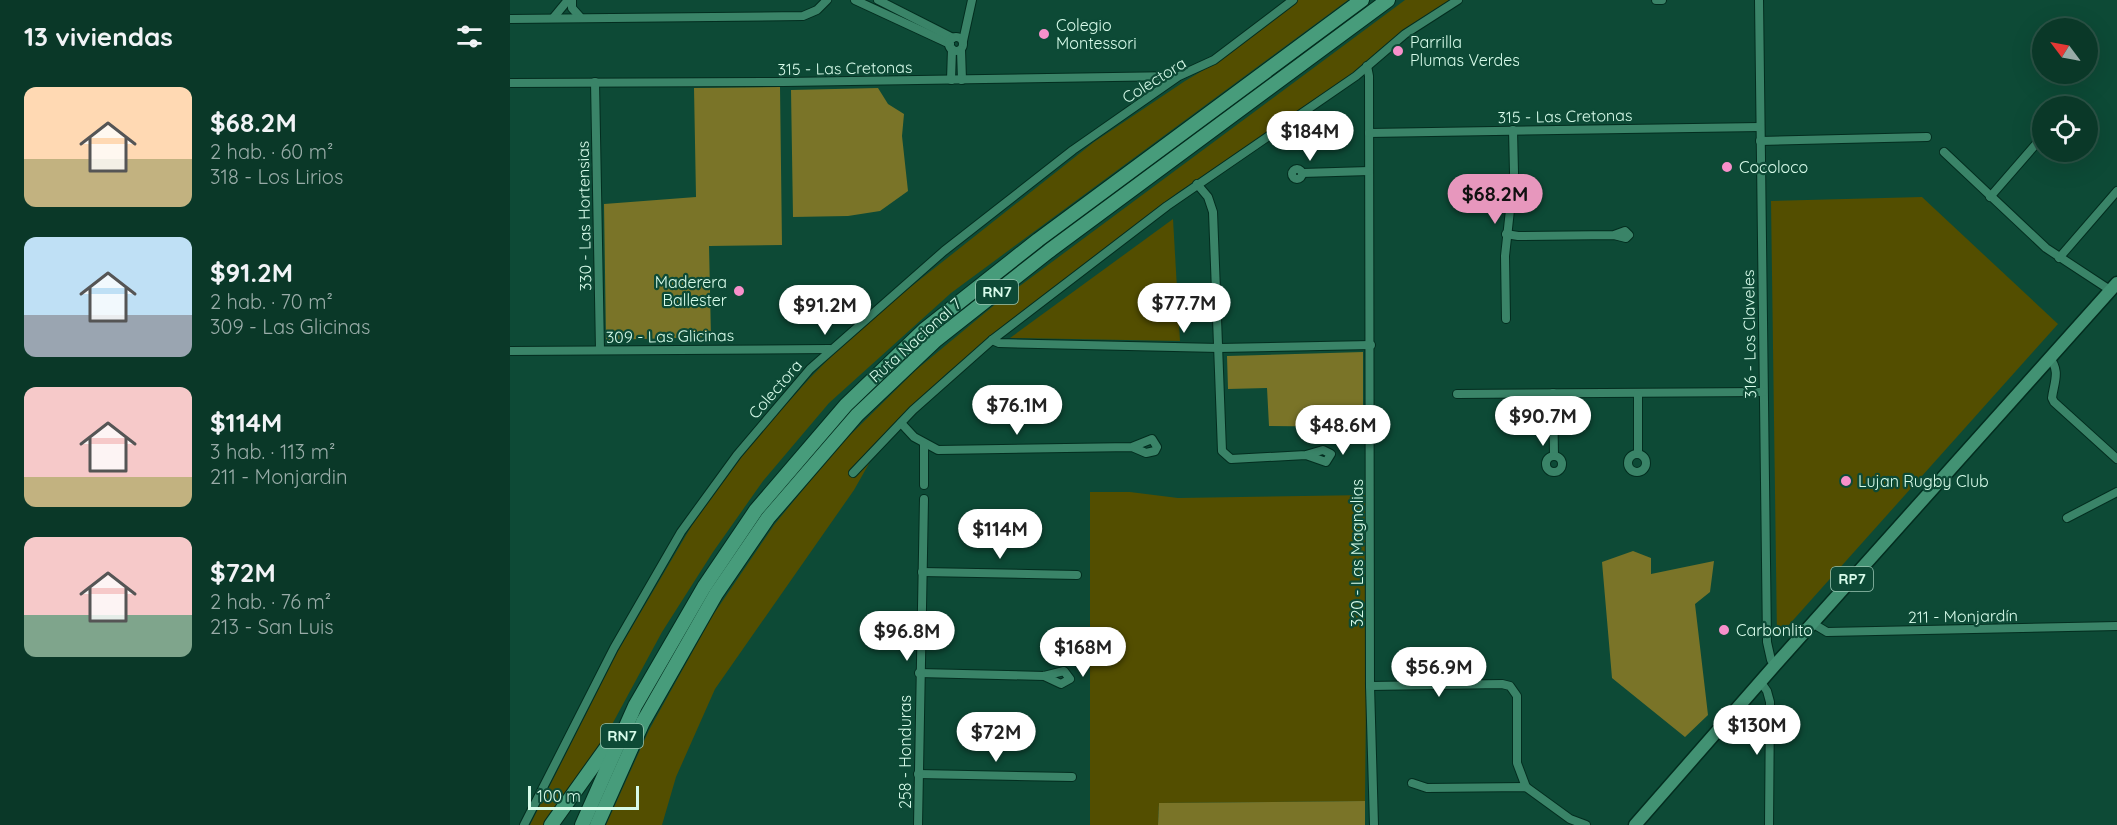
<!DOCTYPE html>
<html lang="es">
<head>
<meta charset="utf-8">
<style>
	body { margin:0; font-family:Quicksand,sans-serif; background:#184334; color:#f1f3f6; height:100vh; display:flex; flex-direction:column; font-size:22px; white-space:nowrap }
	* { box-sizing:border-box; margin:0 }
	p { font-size:20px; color:#99aca8 }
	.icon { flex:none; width:33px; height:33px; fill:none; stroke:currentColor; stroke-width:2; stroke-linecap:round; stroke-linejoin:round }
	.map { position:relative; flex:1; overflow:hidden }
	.drawer { display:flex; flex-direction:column; background:#0a3828; width:510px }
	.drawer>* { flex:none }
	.needle { width:39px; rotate:302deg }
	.controls { position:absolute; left:1522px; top:18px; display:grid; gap:12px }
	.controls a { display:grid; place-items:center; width:66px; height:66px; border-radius:50%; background:#0a3828; box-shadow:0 6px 24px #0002,0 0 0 2px #2a5245; font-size:30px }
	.scale { position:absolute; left:18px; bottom:15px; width:111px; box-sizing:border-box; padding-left:6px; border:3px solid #d7fbea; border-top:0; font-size:16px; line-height:21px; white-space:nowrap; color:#d7fbea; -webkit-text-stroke:4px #0d4a36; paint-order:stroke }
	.price { position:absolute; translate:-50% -51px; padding:0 14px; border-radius:21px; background:#fff; color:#222; font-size:20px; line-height:39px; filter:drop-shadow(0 2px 3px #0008) }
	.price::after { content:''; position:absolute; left:50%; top:36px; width:18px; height:14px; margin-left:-9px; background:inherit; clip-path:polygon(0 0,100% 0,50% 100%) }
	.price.active { background:#e797bd; color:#111 }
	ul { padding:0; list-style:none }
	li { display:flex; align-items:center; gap:18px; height:150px; padding:0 24px }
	li span { display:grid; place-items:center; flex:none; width:168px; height:120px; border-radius:12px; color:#555 }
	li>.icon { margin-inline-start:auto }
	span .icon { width:72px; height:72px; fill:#fffc; stroke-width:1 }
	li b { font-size:26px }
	h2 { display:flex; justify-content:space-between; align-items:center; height:72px; padding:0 24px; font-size:26px }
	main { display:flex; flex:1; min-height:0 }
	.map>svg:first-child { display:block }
</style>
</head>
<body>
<main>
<section class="drawer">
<h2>13 viviendas<svg class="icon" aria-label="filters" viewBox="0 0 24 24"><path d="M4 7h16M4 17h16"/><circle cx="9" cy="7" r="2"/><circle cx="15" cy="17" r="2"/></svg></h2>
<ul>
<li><span style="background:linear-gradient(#ffd9b3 60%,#c2b280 0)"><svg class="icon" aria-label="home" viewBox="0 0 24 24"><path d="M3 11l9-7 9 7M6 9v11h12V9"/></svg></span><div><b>$68.2M</b><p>2 hab. · 60 m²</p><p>318 - Los Lirios</p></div></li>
<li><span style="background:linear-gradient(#bfe0f5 65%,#9aa5b1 0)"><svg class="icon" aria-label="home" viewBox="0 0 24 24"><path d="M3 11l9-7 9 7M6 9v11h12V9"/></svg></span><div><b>$91.2M</b><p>2 hab. · 70 m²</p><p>309 - Las Glicinas</p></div></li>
<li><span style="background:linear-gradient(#f6c9c9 75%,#c2b280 0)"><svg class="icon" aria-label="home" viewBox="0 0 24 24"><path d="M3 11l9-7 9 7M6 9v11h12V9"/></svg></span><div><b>$114M</b><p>3 hab. · 113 m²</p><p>211 - Monjardin</p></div></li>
<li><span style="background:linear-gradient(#f6c9c9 65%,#7fa58c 0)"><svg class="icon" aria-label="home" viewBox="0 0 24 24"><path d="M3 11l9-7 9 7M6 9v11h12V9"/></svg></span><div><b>$72M</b><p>2 hab. · 76 m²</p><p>213 - San Luis</p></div></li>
</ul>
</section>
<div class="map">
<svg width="1607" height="825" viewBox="0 0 1607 825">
	<rect width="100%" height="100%" fill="#0d4a36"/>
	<g fill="#534e00">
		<path d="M785,0H838L441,293L319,403L253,481L203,552L152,632L92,743L35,825H20L108,651L182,525L243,441L299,379L350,327L584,142L675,81L714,58Z"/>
		<path d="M895,0H941L868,52L840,77L667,193L437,373L391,419L365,453L344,490L205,689L166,777L152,825H96L139,730L203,615L264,525L329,446L406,370L488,302Z"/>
		<path d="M1412,197L1548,324L1267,638L1261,201Z"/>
		<path d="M663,219L670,341L500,338Z"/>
		<path d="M580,492H620L668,498L858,495L855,801L649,803L648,825H580Z"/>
	</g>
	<g fill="#7a7428">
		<path d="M270,87L272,245L199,246L201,337L96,340L94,204L186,197L184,88Z"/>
		<path d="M368,88L378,104L394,114L392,136L398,191L370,211L338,216L283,217L281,90Z"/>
		<path d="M853,352V427L759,426L757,388L718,389L717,356Z"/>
		<path d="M1123,551L1141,558V574L1204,561L1200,592L1185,604L1198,715L1175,737L1102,678L1092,562Z"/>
		<path d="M855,801V825H648L649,803Z"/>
	</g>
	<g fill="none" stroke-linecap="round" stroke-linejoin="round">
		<defs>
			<g id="minor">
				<path d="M62,0V8L70,17"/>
				<path d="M345,0L440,44"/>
				<path d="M368,0L443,38"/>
				<path d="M1146,0H1152"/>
				<path d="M1249,0L1257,642L1261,660L1265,665"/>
				<path d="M44,17L58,0"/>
				<path d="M0,19L293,16L307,10L317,0"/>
				<circle cx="446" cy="44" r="7"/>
				<path d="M453,41L462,0"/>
				<path d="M451,50L452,80"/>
				<path d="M857,66L859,76L860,686L864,825"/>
				<path d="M441,80L442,49"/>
				<path d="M85,82L90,350"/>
				<path d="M0,83L274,82L667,76"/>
				<path d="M859,133L1250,127"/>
				<path d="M1250,141L1417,137"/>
				<path d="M1434,152L1536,248L1600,290"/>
				<circle cx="787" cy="174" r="5"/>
				<path d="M792,173L859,171"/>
				<path d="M687,184L698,197L703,212L712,451L721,459L796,455L813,450L821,454L816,462L796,455"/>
				<path d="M1480,197L1533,136"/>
				<path d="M996,234L1008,236L1104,235L1115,231L1119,235L1116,238L1104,235"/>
				<path d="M1549,258L1607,191"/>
				<path d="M996,319L995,256L1004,173L1003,130"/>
				<path d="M482,340L489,343L709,348L861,345"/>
				<path d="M0,351L320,349"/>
				<path d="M1539,357C1551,371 1544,382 1542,398L1544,402L1607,459"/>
				<path d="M1043,393L1044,456"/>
				<path d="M947,394L1253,392"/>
				<path d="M391,423L404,437L428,450L622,447L636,453L645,451L647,447L642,439L622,447"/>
				<path d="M1128,454V394"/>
				<circle cx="1127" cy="463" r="9"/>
				<circle cx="1044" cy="464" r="8"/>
				<path d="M343,473L403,410L482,340L657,206L846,76L895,34L948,0"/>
				<path d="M414,485V444"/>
				<path d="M1557,518L1607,492"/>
				<path d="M412,572L567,575"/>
				<path d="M1302,623L1317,632L1607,626"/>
				<path d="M409,673L534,676L554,671L560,679L551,684L534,676"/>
				<path d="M1250,681L1257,691L1260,702L1259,825"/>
				<path d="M860,686L992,684L1000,686L1007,696V763L1016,787"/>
				<path d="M408,774L562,777"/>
				<path d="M902,783L917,788L1016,787L1060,819L1076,825"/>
				<path d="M14,825L104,648L171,532L227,455L300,369L434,251L563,150L669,76L704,60L783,0"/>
				<path d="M408,825L414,499"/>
			</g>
			<path id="primary" d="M1125,825L1265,665L1607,283"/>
			<g id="motorway">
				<path d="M41,825L104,737"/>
				<path d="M72,825L125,706L194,587L246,510L336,405L414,330L528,240L852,0"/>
				<path d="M87,825L133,722L206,594L258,518L347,415L426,340L539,251L878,0"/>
			</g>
		</defs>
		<use href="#minor" stroke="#032d1f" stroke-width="10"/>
		<use href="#primary" stroke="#032d1f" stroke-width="15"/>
		<use href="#motorway" stroke="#032d1f" stroke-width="16"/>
		<use href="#minor" stroke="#3a8468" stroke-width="8"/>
		<use href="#primary" stroke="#429273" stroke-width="12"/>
		<use href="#motorway" stroke="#479c7b" stroke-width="14"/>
	</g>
	<g fill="#f890cb" stroke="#0d4a36" stroke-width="2">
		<circle cx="534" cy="34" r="6"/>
		<circle cx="888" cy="51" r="6"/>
		<circle cx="1217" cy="167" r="6"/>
		<circle cx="229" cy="291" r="6"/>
		<circle cx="1336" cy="481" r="6"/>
		<circle cx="1214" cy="630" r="6"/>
	</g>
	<g text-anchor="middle" stroke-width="4.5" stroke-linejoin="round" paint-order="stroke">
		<g fill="#0d4a36" stroke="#9ac6b4" stroke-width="1.5">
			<rect x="466" y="280" width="42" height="24" rx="4.5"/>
			<rect x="1321" y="567" width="42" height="24" rx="4.5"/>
			<rect x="91" y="724" width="42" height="24" rx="4.5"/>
		</g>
		<g font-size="15" font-weight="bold" fill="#d7fbea">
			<text x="487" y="297">RN7</text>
			<text x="1342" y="584">RP7</text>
			<text x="112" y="741">RN7</text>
		</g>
		<g font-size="16" fill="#d7fbea" stroke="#0d4a36" text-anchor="start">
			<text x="546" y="31">Colegio<tspan x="546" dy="18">Montessori</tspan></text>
			<text x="900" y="48">Parrilla<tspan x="900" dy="18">Plumas Verdes</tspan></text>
			<text x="1229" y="173">Cocoloco</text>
			<text x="217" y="288" text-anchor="end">Maderera<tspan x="217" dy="18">Ballester</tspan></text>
			<text x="1348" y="487">Lujan Rugby Club</text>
			<text x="1226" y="636">Carbonlito</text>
		</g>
		<g font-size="16" fill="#d7fbea" stroke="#0d4a36">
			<text transform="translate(335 68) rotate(-1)" y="6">315 - Las Cretonas</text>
			<text transform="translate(644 80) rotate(-32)" y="6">Colectora</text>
			<text transform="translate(1055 116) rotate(-1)" y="6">315 - Las Cretonas</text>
			<text transform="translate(74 216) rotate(-91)" y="6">330 - Las Hortensias</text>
			<text transform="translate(1239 334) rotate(-91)" y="6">316 - Los Claveles</text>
			<text transform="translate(160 336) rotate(-1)" y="6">309 - Las Glicinas</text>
			<text transform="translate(405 340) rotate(-42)" y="6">Ruta Nacional 7</text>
			<text transform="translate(265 389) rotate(-49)" y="6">Colectora</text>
			<text transform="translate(847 553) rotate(-90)" y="6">320 - Las Magnolias</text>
			<text transform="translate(1453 616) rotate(-1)" y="6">211 - Monjardín</text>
			<text transform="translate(395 752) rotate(-90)" y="6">258 - Honduras</text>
		</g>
	</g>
</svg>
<div class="controls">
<a><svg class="needle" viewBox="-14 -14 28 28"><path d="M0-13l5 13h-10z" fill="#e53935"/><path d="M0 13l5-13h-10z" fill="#99aca8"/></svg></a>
<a><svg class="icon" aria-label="locate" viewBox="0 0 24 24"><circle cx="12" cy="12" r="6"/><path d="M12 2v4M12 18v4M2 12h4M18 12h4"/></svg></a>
</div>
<div class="scale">100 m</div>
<b class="price" style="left:800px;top:162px">$184M</b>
<b class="price active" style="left:985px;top:225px">$68.2M</b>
<b class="price" style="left:674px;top:334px">$77.7M</b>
<b class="price" style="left:315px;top:336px">$91.2M</b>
<b class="price" style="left:507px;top:436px">$76.1M</b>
<b class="price" style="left:1033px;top:447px">$90.7M</b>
<b class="price" style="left:833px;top:456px">$48.6M</b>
<b class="price" style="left:490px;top:560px">$114M</b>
<b class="price" style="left:397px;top:662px">$96.8M</b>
<b class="price" style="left:573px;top:678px">$168M</b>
<b class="price" style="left:929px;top:698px">$56.9M</b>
<b class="price" style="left:1247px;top:756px">$130M</b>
<b class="price" style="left:486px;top:763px">$72M</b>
</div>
</main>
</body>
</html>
